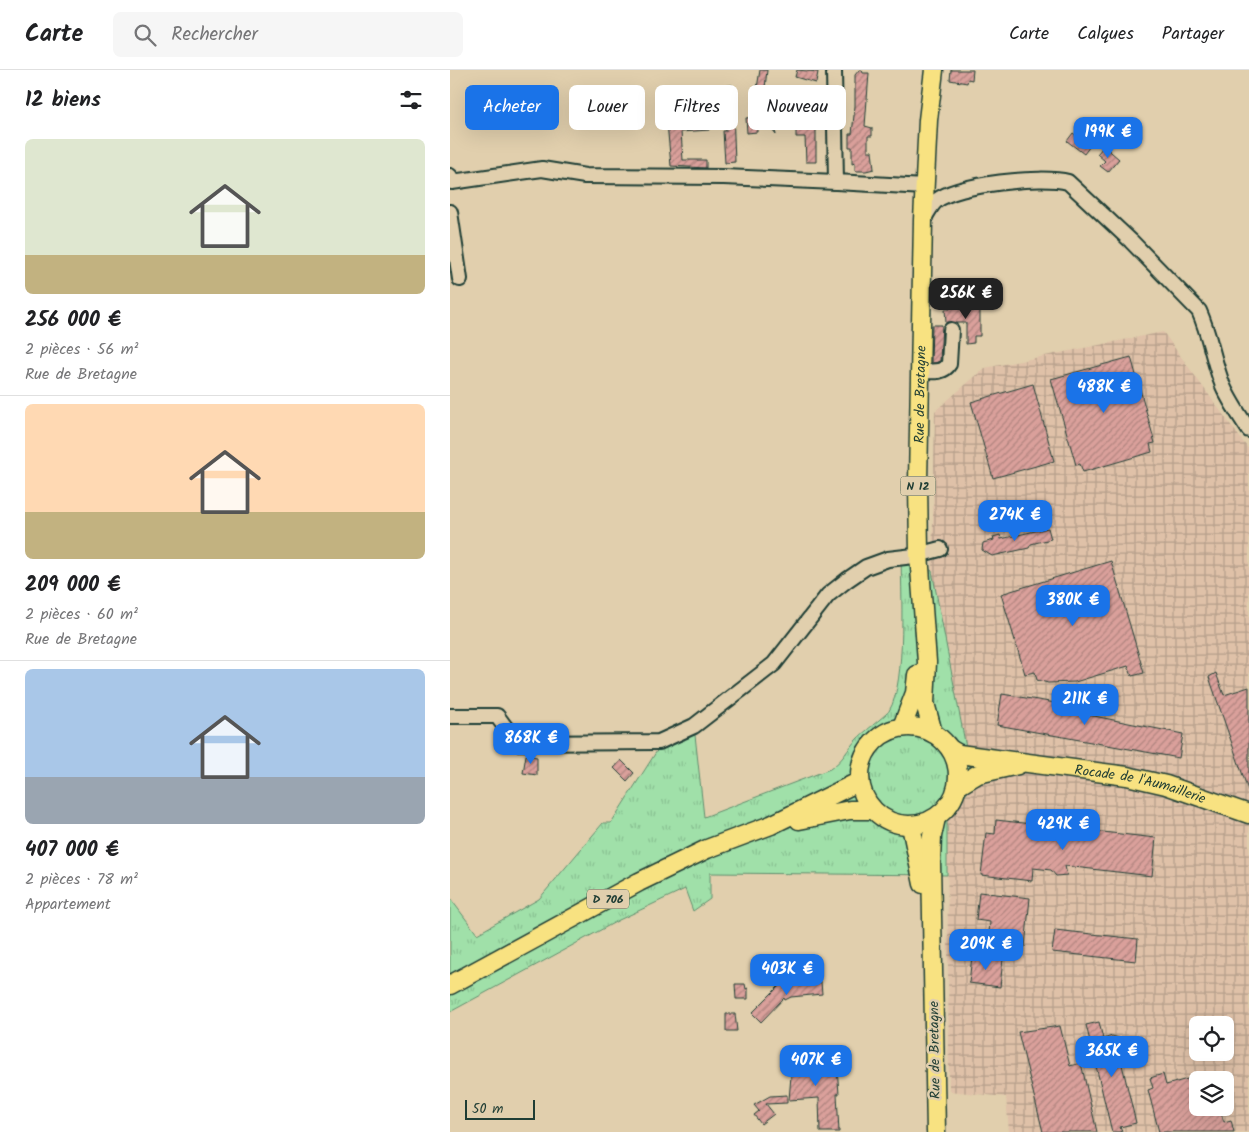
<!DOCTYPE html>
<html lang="fr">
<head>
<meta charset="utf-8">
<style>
	body { margin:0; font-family:Kalam,sans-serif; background:#f6f6f6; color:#202124; height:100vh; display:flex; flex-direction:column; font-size:19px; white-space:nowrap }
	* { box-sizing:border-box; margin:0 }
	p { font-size:16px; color:#757577 }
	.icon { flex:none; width:28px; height:28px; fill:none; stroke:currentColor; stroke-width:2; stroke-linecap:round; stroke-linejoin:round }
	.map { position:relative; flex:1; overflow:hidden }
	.side { display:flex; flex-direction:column; background:#fff; width:450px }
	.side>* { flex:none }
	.top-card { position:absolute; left:15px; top:15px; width:475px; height:45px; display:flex; gap:10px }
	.tools { position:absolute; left:739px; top:946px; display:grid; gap:10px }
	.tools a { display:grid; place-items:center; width:45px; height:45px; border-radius:8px; background:#fff; box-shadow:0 5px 20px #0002; font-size:25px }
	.scale { position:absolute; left:15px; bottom:12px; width:70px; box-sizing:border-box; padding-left:5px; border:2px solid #1f3d34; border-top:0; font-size:14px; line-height:18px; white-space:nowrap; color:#1f3d34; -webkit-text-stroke:4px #e1cfad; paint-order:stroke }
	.price { position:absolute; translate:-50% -42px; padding:0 11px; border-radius:10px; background:#1a73e8; color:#fff; font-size:16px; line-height:32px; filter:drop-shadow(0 1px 2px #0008) }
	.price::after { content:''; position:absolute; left:50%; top:30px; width:15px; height:11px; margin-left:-8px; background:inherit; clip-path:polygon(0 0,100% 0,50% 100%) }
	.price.current { background:#222; color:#fff }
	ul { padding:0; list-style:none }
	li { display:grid; align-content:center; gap:10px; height:265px; padding:0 25px }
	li+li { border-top:1px solid #e0e0e0 }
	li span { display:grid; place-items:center; height:155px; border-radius:8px; color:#555 }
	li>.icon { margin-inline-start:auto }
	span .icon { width:90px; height:90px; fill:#fffc; stroke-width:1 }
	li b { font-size:21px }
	h2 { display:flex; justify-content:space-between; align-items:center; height:60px; padding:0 25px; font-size:21px }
	.pill { padding:0 18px; border-radius:8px; background:#fff; box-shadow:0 5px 20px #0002; font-size:18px; line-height:45px }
	.pill.current { background:#1a73e8; color:#fff }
	header { display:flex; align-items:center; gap:30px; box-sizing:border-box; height:70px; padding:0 25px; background:#fff; border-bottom:1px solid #e0e0e0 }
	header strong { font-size:24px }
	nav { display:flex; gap:28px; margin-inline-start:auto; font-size:18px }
	.search { width:350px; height:45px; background:#f6f6f6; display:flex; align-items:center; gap:12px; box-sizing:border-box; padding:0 18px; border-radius:8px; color:#757577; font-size:19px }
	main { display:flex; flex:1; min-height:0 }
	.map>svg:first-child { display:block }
</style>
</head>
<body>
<header>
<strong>Carte</strong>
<div class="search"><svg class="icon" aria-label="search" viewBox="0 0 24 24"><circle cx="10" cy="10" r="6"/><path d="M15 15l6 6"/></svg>Rechercher</div>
<nav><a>Carte</a><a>Calques</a><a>Partager</a></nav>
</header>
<main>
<section class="side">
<h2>12 biens<svg class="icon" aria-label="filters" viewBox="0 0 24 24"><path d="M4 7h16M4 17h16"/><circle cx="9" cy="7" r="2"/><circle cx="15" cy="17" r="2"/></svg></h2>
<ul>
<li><span style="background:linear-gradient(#dfe7d0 75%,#c2b280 0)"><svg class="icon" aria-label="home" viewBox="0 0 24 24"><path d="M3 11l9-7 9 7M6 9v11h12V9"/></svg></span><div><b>256 000 €</b><p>2 pièces · 56 m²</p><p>Rue de Bretagne</p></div></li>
<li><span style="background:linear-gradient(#ffd9b3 70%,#c2b280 0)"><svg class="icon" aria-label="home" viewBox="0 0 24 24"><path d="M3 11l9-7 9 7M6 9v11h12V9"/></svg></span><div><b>209 000 €</b><p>2 pièces · 60 m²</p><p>Rue de Bretagne</p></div></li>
<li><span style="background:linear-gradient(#a9c7e8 70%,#9aa5b1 0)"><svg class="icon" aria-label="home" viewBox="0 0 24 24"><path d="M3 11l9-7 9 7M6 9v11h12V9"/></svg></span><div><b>407 000 €</b><p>2 pièces · 78 m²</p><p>Appartement</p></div></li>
</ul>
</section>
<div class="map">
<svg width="799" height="1062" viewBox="0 0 799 1062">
	<defs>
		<pattern id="industrial-grid" width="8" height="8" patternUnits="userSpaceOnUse" patternTransform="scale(1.25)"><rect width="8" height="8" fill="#dfc1a8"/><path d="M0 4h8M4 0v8" fill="none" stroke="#b49e8a"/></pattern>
		<pattern id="grass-tufts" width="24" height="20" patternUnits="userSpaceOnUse" patternTransform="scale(1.25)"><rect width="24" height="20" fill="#a0e0a9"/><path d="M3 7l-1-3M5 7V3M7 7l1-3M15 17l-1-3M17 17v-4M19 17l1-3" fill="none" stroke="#89c192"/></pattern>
		<pattern id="building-hatch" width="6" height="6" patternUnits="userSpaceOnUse" patternTransform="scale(1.25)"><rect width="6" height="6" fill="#daa09b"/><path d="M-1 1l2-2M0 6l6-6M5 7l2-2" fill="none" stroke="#b0847f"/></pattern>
	</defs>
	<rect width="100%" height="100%" fill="#e1cfad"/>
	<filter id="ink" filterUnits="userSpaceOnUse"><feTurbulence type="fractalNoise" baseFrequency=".02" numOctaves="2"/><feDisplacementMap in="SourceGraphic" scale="10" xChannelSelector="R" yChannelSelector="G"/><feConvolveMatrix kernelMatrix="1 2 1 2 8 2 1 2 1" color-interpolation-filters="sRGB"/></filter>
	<g filter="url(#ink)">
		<path fill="url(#industrial-grid)" fill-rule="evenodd" d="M713,262L799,380V1062H559L556,1027L499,1021L497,751L523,714L482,501L485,341L535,298ZM748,955H775V982H748ZM748,1010H775V1038H748Z"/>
		<path fill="url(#grass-tufts)" stroke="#608e6e" d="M451,481L482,501L523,714L497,751V805L260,803V829L243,841L235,819L169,850L0,942V828L27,864L89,829L153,753H161L210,676L244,656L254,747L380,699C395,689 396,680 408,668C414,662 437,644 439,641C457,612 451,517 451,481Z"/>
		<g fill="url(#building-hatch)" stroke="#1f3d34">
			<path d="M310,0H317L315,18H307Z"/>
			<path d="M347,0L368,2L366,13L345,7Z"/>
			<path d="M409,0H412L413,3H419L415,56L422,58V66H418V81H422L424,99L416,101H405V93L402,94V77H399V64H402L405,36V5Z"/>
			<path d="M501,0H523L522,10L518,9L517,13L500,10Z"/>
			<path d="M282,15L285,92L275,93L273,61H276L272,16Z"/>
			<path d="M316,24L326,39L322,45L326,65L320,57L307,58V62L297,63L296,48L314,46L308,28Z"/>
			<path d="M359,26H369V42L366,58V92H356L355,67H346V59H351V46H358Z"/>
			<path d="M234,43H243L244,51L259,50V60L231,62L233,90H256V98L221,96L217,53L235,51Z"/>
			<path d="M623,63L640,76L634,84L617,71Z"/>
			<path d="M654,76L669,89L658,102L650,96L655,91L647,84Z"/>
			<path d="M500,237H530V266H524V273L516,274V253H496L495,239H500Z"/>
			<path d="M482,255H492L490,291L485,293H481Z"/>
			<path d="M681,287L705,373L700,374L702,382L633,402L630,394L626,395L601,309Z"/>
			<path d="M583,314L604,391L543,408L521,332Z"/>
			<path d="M598,458L601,469L581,474L579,478L542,486L532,480L533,473L544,470L543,467L550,465L551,469Z"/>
			<path d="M661,491L694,603L682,606L678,596L625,612L598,613L587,610L585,602L575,604L551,524Z"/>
			<path d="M766,603L774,625L799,617V723L759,607Z"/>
			<path d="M552,624L635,638L634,644L733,664L729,688L547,655Z"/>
			<path d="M76,685L87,687V705L73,703Z"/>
			<path d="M171,690L184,703L177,711L164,698Z"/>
			<path d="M546,750L706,768L702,806L615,796L617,805L606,806L601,800L583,798L582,811L531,805L536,763L545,764Z"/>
			<path d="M529,822L580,828L575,877L538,873L540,852L526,850Z"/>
			<path d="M605,860L688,869L686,891L602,882Z"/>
			<path d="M522,886L553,889L550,917L519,913Z"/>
			<path d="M336,912H371L372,924L341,927L335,930L334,928L311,952L302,943L331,914L333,916Z"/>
			<path d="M285,914H295L296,919L298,918V929H286Z"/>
			<path d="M276,944H285L287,961H276Z"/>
			<path d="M649,952L653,969L662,966L669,968L671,973L668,978L686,1053L670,1057L672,1062H662L636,955Z"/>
			<path d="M610,956L620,996L631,993L647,1062H593L568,962Z"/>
			<path d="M343,981L371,982V997H387L389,1024H387L389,1062H370L369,1028L339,1030Z"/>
			<path d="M713,1004L716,1015L748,1006V1038H761L763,1045L771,1043L774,1052L781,1050L784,1062H709L698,1020L703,1018L700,1008Z"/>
			<path d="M337,1025V1033L316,1034L324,1044L311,1054L304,1045L309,1041L304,1035L320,1026Z"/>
		</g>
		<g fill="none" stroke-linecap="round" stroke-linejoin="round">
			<defs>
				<g id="minor">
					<path d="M384,0L386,112L475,117"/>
					<path d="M0,106L2,112L92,99L135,106L274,107L386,112"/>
					<path d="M0,142L10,209"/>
					<path d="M473,150C477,144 481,135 486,131C507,114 592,105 618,112L681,171L749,241C760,265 763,291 773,316C780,332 789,345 799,360"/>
					<path d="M470,301C480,301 493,304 499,294L501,260"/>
					<path d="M0,646H47L67,673L209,672L244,656L324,594L378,525L397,510L416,497L438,489L464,486L490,479"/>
				</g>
				<g id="major">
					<circle cx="459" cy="706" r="49"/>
					<path d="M452,657L465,623L467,605"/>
					<path id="s1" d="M483,663L475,633L477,592L469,484L468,412L473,150L478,50L484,0"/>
					<path id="s2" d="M502,680L509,684L677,706L716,715L799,744"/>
					<path d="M508,716L528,704L568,695"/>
					<path d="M349,750L400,740H423"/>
					<path d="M461,756L473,814"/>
					<path d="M0,915L189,812L257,779L321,755L410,711"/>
					<path d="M486,1062L481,792L482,766L486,748"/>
				</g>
			</defs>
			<use href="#minor" stroke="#1f3d34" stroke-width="18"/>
			<use href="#major" stroke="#1f3d34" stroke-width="21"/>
			<use href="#minor" stroke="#e1cfad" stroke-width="14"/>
			<use href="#major" stroke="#f8e281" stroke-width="18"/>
		</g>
	</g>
	<g text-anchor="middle" stroke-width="5" stroke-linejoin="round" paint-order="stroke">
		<g fill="#e1cfad" stroke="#596958" stroke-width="1">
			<rect x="450.5" y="406.5" width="35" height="19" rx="4"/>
			<rect x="137" y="819.5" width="42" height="19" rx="4"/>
		</g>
		<g font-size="12" font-weight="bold" fill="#1f3d34">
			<text x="468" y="420">N 12</text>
			<text x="158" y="833">D 706</text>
		</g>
		<g font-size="14" fill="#1f3d34" stroke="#e1cfad">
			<text dy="5" stroke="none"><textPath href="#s1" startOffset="340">Rue de Bretagne</textPath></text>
			<text dy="5" stroke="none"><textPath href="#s2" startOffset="192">Rocade de l'Aumaillerie</textPath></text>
			<text transform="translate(484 980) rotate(-91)" y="5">Rue de Bretagne</text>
		</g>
	</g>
</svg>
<div class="tools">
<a><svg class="icon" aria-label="locate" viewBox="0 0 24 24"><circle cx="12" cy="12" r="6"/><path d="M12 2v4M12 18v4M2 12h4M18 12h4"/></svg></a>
<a><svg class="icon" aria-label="layers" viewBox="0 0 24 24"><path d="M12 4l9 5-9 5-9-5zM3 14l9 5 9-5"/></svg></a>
</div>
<div class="scale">50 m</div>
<b class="price" style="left:658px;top:89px">199K €</b>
<b class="price current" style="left:516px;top:250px">256K €</b>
<b class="price" style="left:654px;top:344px">488K €</b>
<b class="price" style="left:565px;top:472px">274K €</b>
<b class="price" style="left:623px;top:557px">380K €</b>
<b class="price" style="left:635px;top:656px">211K €</b>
<b class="price" style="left:81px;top:695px">868K €</b>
<b class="price" style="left:613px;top:781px">429K €</b>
<b class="price" style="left:536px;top:901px">209K €</b>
<b class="price" style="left:337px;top:926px">403K €</b>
<b class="price" style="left:662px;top:1008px">365K €</b>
<b class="price" style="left:366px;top:1017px">407K €</b>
<div class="top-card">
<a class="pill current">Acheter</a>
<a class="pill">Louer</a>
<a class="pill">Filtres</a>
<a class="pill">Nouveau</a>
</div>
</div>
</main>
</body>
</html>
